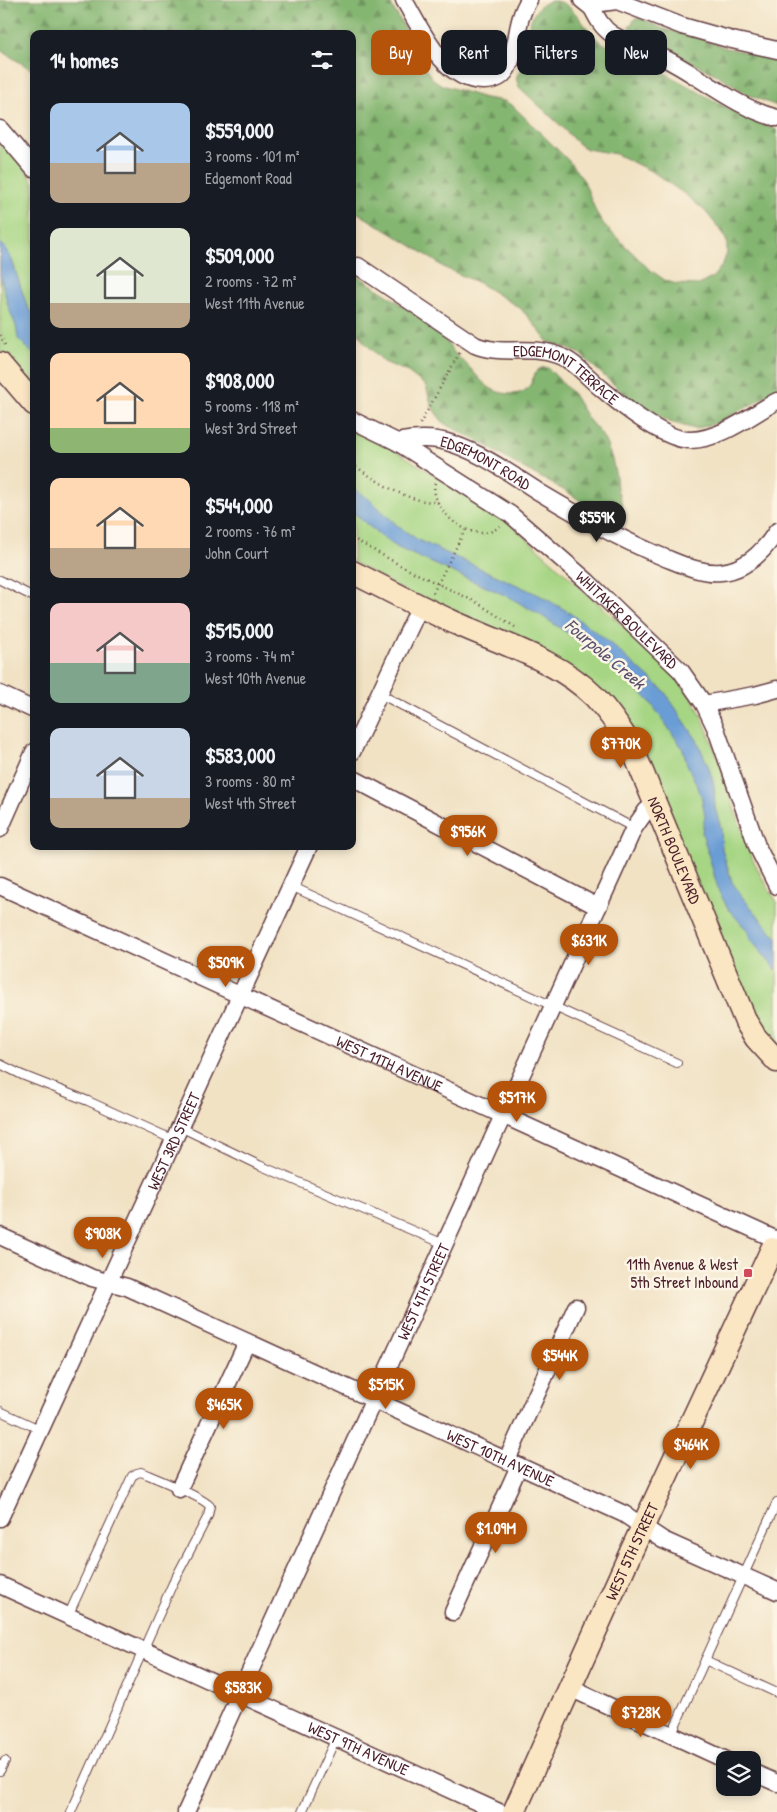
<!DOCTYPE html>
<html lang="en">
<head>
<meta charset="utf-8">
<style>
	body { margin:0; font-family:"Patrick Hand",sans-serif; background:#20242c; color:#f1f3f6; height:100vh; display:flex; flex-direction:column; font-size:19px; white-space:nowrap }
	* { box-sizing:border-box; margin:0 }
	p { font-size:16px; color:#9ea1a6 }
	.icon { flex:none; width:28px; height:28px; fill:none; stroke:currentColor; stroke-width:2; stroke-linecap:round; stroke-linejoin:round }
	.map { position:relative; flex:1; overflow:hidden }
	.side { position:absolute; left:30px; top:30px; width:326px; height:820px; display:flex; flex-direction:column; background:#171b24; border-radius:10px; box-shadow:0 2px 8px #0003 }
	.side>* { flex:none }
	.hud { position:absolute; left:371px; top:30px; width:330px; height:45px; display:flex; gap:10px }
	.fabs { position:absolute; left:716px; top:1751px; display:grid; gap:10px }
	.fabs a { display:grid; place-items:center; width:45px; height:45px; border-radius:10px; background:#171b24; box-shadow:0 2px 8px #0003; font-size:25px }
	.price { position:absolute; translate:-50% -42px; padding:0 11px; border-radius:18px; background:#b45309; color:#fff; font-size:16px; line-height:32px; filter:drop-shadow(0 1px 2px #0008) }
	.price::after { content:''; position:absolute; left:50%; top:30px; width:15px; height:11px; margin-left:-8px; background:inherit; clip-path:polygon(0 0,100% 0,50% 100%) }
	.price.selected { background:#222; color:#fff }
	ul { padding:0; list-style:none }
	li { display:flex; align-items:center; gap:15px; height:125px; padding:0 20px }
	li span { display:grid; place-items:center; flex:none; width:140px; height:100px; border-radius:10px; color:#555 }
	li>.icon { margin-inline-start:auto }
	span .icon { width:60px; height:60px; fill:#fffc; stroke-width:1 }
	li b { font-size:21px }
	h2 { display:flex; justify-content:space-between; align-items:center; height:60px; padding:0 20px; font-size:21px }
	.pill { padding:0 18px; border-radius:10px; background:#171b24; box-shadow:0 2px 8px #0003; font-size:18px; line-height:45px }
	.pill.selected { background:#b45309; color:#fff }
	.map>svg:first-child { display:block }
</style>
</head>
<body>
<div class="map">
<svg width="777" height="1812" viewBox="0 0 777 1812">
	<defs>
		<pattern id="forest-firs" width="22" height="20" patternUnits="userSpaceOnUse" patternTransform="scale(1.25)"><rect width="22" height="20" fill="#84b671"/><path d="M5 1l3.5 6h-7zM16 11l3.5 6h-7z" fill="#6e935d"/></pattern>
	</defs>
	<rect width="100%" height="100%" fill="#fcf5e5"/>
	<filter id="ink" filterUnits="userSpaceOnUse"><feTurbulence type="fractalNoise" baseFrequency=".02" numOctaves="2"/><feDisplacementMap in="SourceGraphic" scale="10" xChannelSelector="R" yChannelSelector="G"/><feConvolveMatrix kernelMatrix="1 2 1 2 8 2 1 2 1" color-interpolation-filters="sRGB"/></filter>
	<filter id="wash" filterUnits="userSpaceOnUse"><feTurbulence type="fractalNoise" baseFrequency=".0096" numOctaves="4" result="noise"/><feDisplacementMap in="SourceGraphic" scale="20" xChannelSelector="R" yChannelSelector="G"/><feGaussianBlur stdDeviation="1.12" result="paint"/><feColorMatrix in="noise" values="0 0 0 0 0 0 0 0 0 0 0 0 0 0 0 0 0 1.4 0 .05"/><feComposite in="paint" operator="in"/></filter>
	<g filter="url(#wash)">
		<rect width="100%" height="100%" fill="#f1e2c4"/>
		<g fill="url(#forest-firs)" stroke="#676a4e">
			<path d="M0,0H388L409,35L421,63L433,79L442,85L485,98L504,101L513,106L568,160L584,181L596,212L605,226L649,269L666,281L677,284L699,285L713,277L723,264L727,253V242L723,233L705,211L686,195L653,172L616,154L587,149L577,143L559,124L519,87C518,84 516,80 517,76C518,73 522,70 523,67C526,58 527,50 527,41C527,25 535,1 554,1C575,2 585,32 601,42C610,48 619,51 629,55C641,61 654,67 666,74C703,93 737,117 777,130V391L716,423L695,429L670,422L641,406L624,394L579,353L547,341L531,320L520,308L479,283L445,268L422,252L353,210L352,34H34V71L0,50Z"/>
			<path d="M640,18L664,29L696,37L726,48L777,59V106L749,95L719,76L635,34L629,27L635,19Z"/>
			<path d="M352,272C383,293 415,311 442,337C447,342 451,349 456,355C460,359 466,363 470,368C479,378 487,390 502,393C543,400 525,364 548,368L573,394L588,419L601,434L606,443L612,459L616,477L617,489L622,504V515L618,518H613L601,515L569,493L507,459L486,445L445,424L438,416L432,407L426,386L408,372L384,362L364,342L353,322Z"/>
		</g>
		<g fill="#a6d583" stroke="#787a57">
			<path d="M0,140L24,168L34,183V390L0,351Z"/>
			<path d="M353,429L393,449L506,520L663,662L691,696L701,715L719,760L735,811L752,858L761,876L777,902V1050L763,1033L615,708L353,562Z"/>
		</g>
		<g fill="#6b9dd6" stroke="#5a5e80">
			<path d="M0,242L5,248L12,260L27,306L34,316V355L18,339L16,326L8,306L0,275Z"/>
			<path d="M353,488L369,499L398,526L418,540L539,595L567,611L603,637L664,691L697,740L709,768L714,785L715,808L721,828L722,849L729,872L732,882L743,898L777,938V971L750,939L747,930L729,910L719,892L702,832L705,816L701,795L687,764L683,749L651,703L634,685L600,657L572,636L542,616L509,597L398,548L378,534L353,512Z"/>
		</g>
	</g>
	<g filter="url(#ink)">
		<g fill="none" stroke-linecap="round" stroke-linejoin="round">
			<defs>
				<g id="lane">
					<path d="M0,580L34,597"/>
					<path d="M380,694L634,828"/>
					<path d="M291,886L677,1063"/>
					<path d="M0,1064L22,1075L88,1101L174,1140"/>
					<path d="M180,1127L259,1165L444,1244"/>
					<path d="M0,1411L41,1430"/>
					<path d="M68,1616L132,1476L137,1473L141,1472C155,1478 201,1496 210,1506L208,1516L173,1583L71,1812"/>
					<path d="M705,1660L777,1693"/>
					<path d="M671,1735L777,1502"/>
					<path d="M0,1771L5,1761"/>
					<path d="M302,1812L336,1738"/>
				</g>
				<g id="street">
					<path d="M404,0C421,29 444,82 484,81C494,81 502,78 507,69C519,49 514,22 529,0"/>
					<path d="M582,0L592,8L601,3L617,1L682,26L732,40L777,50"/>
					<path d="M592,8C597,18 602,28 613,35C630,45 651,51 668,60C704,79 737,108 777,118"/>
					<path d="M0,129L34,169"/>
					<path id="s1" d="M358,266L475,345C501,356 531,345 557,355C575,361 588,378 602,389C621,405 666,441 691,440C722,439 751,415 777,401"/>
					<path id="s2" d="M352,420L397,442L510,514L588,582L681,671L704,704L716,729L757,846L777,886"/>
					<path id="s3" d="M397,442C416,438 434,437 453,444C483,454 512,475 539,492C579,516 619,539 663,557C681,564 701,574 721,572C746,570 764,551 777,531"/>
					<path d="M0,694L34,710"/>
					<path d="M704,704L755,695L777,689"/>
					<path d="M352,752L420,606"/>
					<path d="M352,778L598,907"/>
					<path d="M0,829L34,752"/>
					<path id="s4" d="M0,886L777,1240"/>
					<path id="s5" d="M0,1236L92,1278L127,1287L624,1514L663,1540L777,1591"/>
					<path d="M507,1460L576,1307"/>
					<path d="M179,1489L247,1342"/>
					<path id="s6" d="M0,1518L309,846"/>
					<path id="s7" d="M0,1585L499,1812"/>
					<path d="M453,1612L519,1466"/>
					<path d="M570,1688L726,1760"/>
					<path d="M752,1772L777,1783"/>
					<path id="s8" d="M186,1812L634,828L646,811L656,803"/>
				</g>
				<g id="secondary">
					<path d="M0,364L34,404"/>
					<path id="s9" d="M352,572C385,588 418,606 451,621C499,643 557,659 595,697C610,713 622,731 633,750L746,1022L756,1038L777,1061"/>
					<path id="s10" d="M514,1812L630,1554L772,1249"/>
				</g>
			</defs>
			<use href="#lane" stroke="#633c42" stroke-width="10"/>
			<use href="#street" stroke="#633c42" stroke-width="19"/>
			<use href="#secondary" stroke="#633c42" stroke-width="25"/>
			<g stroke="#633c42" stroke-width="2.5" stroke-dasharray="1 4" stroke-linecap="butt">
				<path d="M0,335L6,347"/>
				<path d="M420,424L460,352"/>
				<path d="M352,464C377,481 407,503 438,502"/>
				<path d="M435,483C428,510 476,550 501,525"/>
				<path d="M352,538L407,569L476,602L515,627"/>
				<path d="M433,593L465,530"/>
			</g>
			<use href="#lane" stroke="#fff" stroke-width="8"/>
			<use href="#street" stroke="#fff" stroke-width="16"/>
			<use href="#secondary" stroke="#fbe6c4" stroke-width="22"/>
		</g>
	</g>
	<rect fill="#d1495b" stroke="#fcf5e5" stroke-width="2" x="743" y="1268" width="10" height="10" rx="2.5"/>
	<g text-anchor="middle" stroke-width="5" stroke-linejoin="round" paint-order="stroke">
		<g font-size="16" fill="#4a1f2b" stroke="#fcf5e5">
			<text dy="6" stroke="none"><textPath href="#s1" startOffset="240">EDGEMONT TERRACE</textPath></text>
			<text dy="6" stroke="none"><textPath href="#s3" startOffset="94">EDGEMONT ROAD</textPath></text>
			<text dy="6" stroke="none"><textPath href="#s2" startOffset="342">WHITAKER BOULEVARD</textPath></text>
			<text dy="6" stroke="none"><textPath href="#s9" startOffset="448">NORTH BOULEVARD</textPath></text>
			<text dy="6" stroke="none"><textPath href="#s4" startOffset="428">WEST 11TH AVENUE</textPath></text>
			<text dy="6" stroke="none"><textPath href="#s6" startOffset="415">WEST 3RD STREET</textPath></text>
			<text dy="6" stroke="none"><textPath href="#s8" startOffset="572">WEST 4TH STREET</textPath></text>
			<text dy="6" stroke="none"><textPath href="#s5" startOffset="548">WEST 10TH AVENUE</textPath></text>
			<text dy="6" stroke="none"><textPath href="#s10" startOffset="286">WEST 5TH STREET</textPath></text>
			<text dy="6" stroke="none"><textPath href="#s7" startOffset="394">WEST 9TH AVENUE</textPath></text>
		</g>
		<g font-size="16" fill="#4a1f2b" stroke="#fcf5e5" text-anchor="end">
			<text x="738" y="1270">11th Avenue &amp; West<tspan x="738" dy="18">5th Street Inbound</tspan></text>
		</g>
		<g font-size="18" font-style="italic" fill="#57516f" stroke="#fcf5e5">
			<text transform="translate(605 654) rotate(40)" y="6">Fourpole Creek</text>
		</g>
	</g>
</svg>
<div class="fabs">
<a><svg class="icon" aria-label="layers" viewBox="0 0 24 24"><path d="M12 4l9 5-9 5-9-5zM3 14l9 5 9-5"/></svg></a>
</div>
<b class="price selected" style="left:597px;top:543px">$559K</b>
<b class="price" style="left:621px;top:769px">$770K</b>
<b class="price" style="left:468px;top:857px">$956K</b>
<b class="price" style="left:589px;top:966px">$631K</b>
<b class="price" style="left:226px;top:988px">$509K</b>
<b class="price" style="left:517px;top:1123px">$517K</b>
<b class="price" style="left:103px;top:1259px">$908K</b>
<b class="price" style="left:560px;top:1381px">$544K</b>
<b class="price" style="left:386px;top:1410px">$515K</b>
<b class="price" style="left:224px;top:1430px">$465K</b>
<b class="price" style="left:691px;top:1470px">$464K</b>
<b class="price" style="left:496px;top:1554px">$1.09M</b>
<b class="price" style="left:243px;top:1713px">$583K</b>
<b class="price" style="left:641px;top:1738px">$728K</b>
<div class="hud">
<a class="pill selected">Buy</a>
<a class="pill">Rent</a>
<a class="pill">Filters</a>
<a class="pill">New</a>
</div>
<section class="side">
<h2>14 homes<svg class="icon" aria-label="filters" viewBox="0 0 24 24"><path d="M4 7h16M4 17h16"/><circle cx="9" cy="7" r="2"/><circle cx="15" cy="17" r="2"/></svg></h2>
<ul>
<li><span style="background:linear-gradient(#a9c7e8 60%,#b9a48a 0)"><svg class="icon" aria-label="home" viewBox="0 0 24 24"><path d="M3 11l9-7 9 7M6 9v11h12V9"/></svg></span><div><b>$559,000</b><p>3 rooms · 101 m²</p><p>Edgemont Road</p></div></li>
<li><span style="background:linear-gradient(#dfe7d0 75%,#b9a48a 0)"><svg class="icon" aria-label="home" viewBox="0 0 24 24"><path d="M3 11l9-7 9 7M6 9v11h12V9"/></svg></span><div><b>$509,000</b><p>2 rooms · 72 m²</p><p>West 11th Avenue</p></div></li>
<li><span style="background:linear-gradient(#ffd9b3 75%,#8fb573 0)"><svg class="icon" aria-label="home" viewBox="0 0 24 24"><path d="M3 11l9-7 9 7M6 9v11h12V9"/></svg></span><div><b>$908,000</b><p>5 rooms · 118 m²</p><p>West 3rd Street</p></div></li>
<li><span style="background:linear-gradient(#ffd9b3 70%,#b9a48a 0)"><svg class="icon" aria-label="home" viewBox="0 0 24 24"><path d="M3 11l9-7 9 7M6 9v11h12V9"/></svg></span><div><b>$544,000</b><p>2 rooms · 76 m²</p><p>John Court</p></div></li>
<li><span style="background:linear-gradient(#f6c9c9 60%,#7fa58c 0)"><svg class="icon" aria-label="home" viewBox="0 0 24 24"><path d="M3 11l9-7 9 7M6 9v11h12V9"/></svg></span><div><b>$515,000</b><p>3 rooms · 74 m²</p><p>West 10th Avenue</p></div></li>
<li><span style="background:linear-gradient(#c9d6e8 70%,#b9a48a 0)"><svg class="icon" aria-label="home" viewBox="0 0 24 24"><path d="M3 11l9-7 9 7M6 9v11h12V9"/></svg></span><div><b>$583,000</b><p>3 rooms · 80 m²</p><p>West 4th Street</p></div></li>
</ul>
</section>
</div>
</body>
</html>
